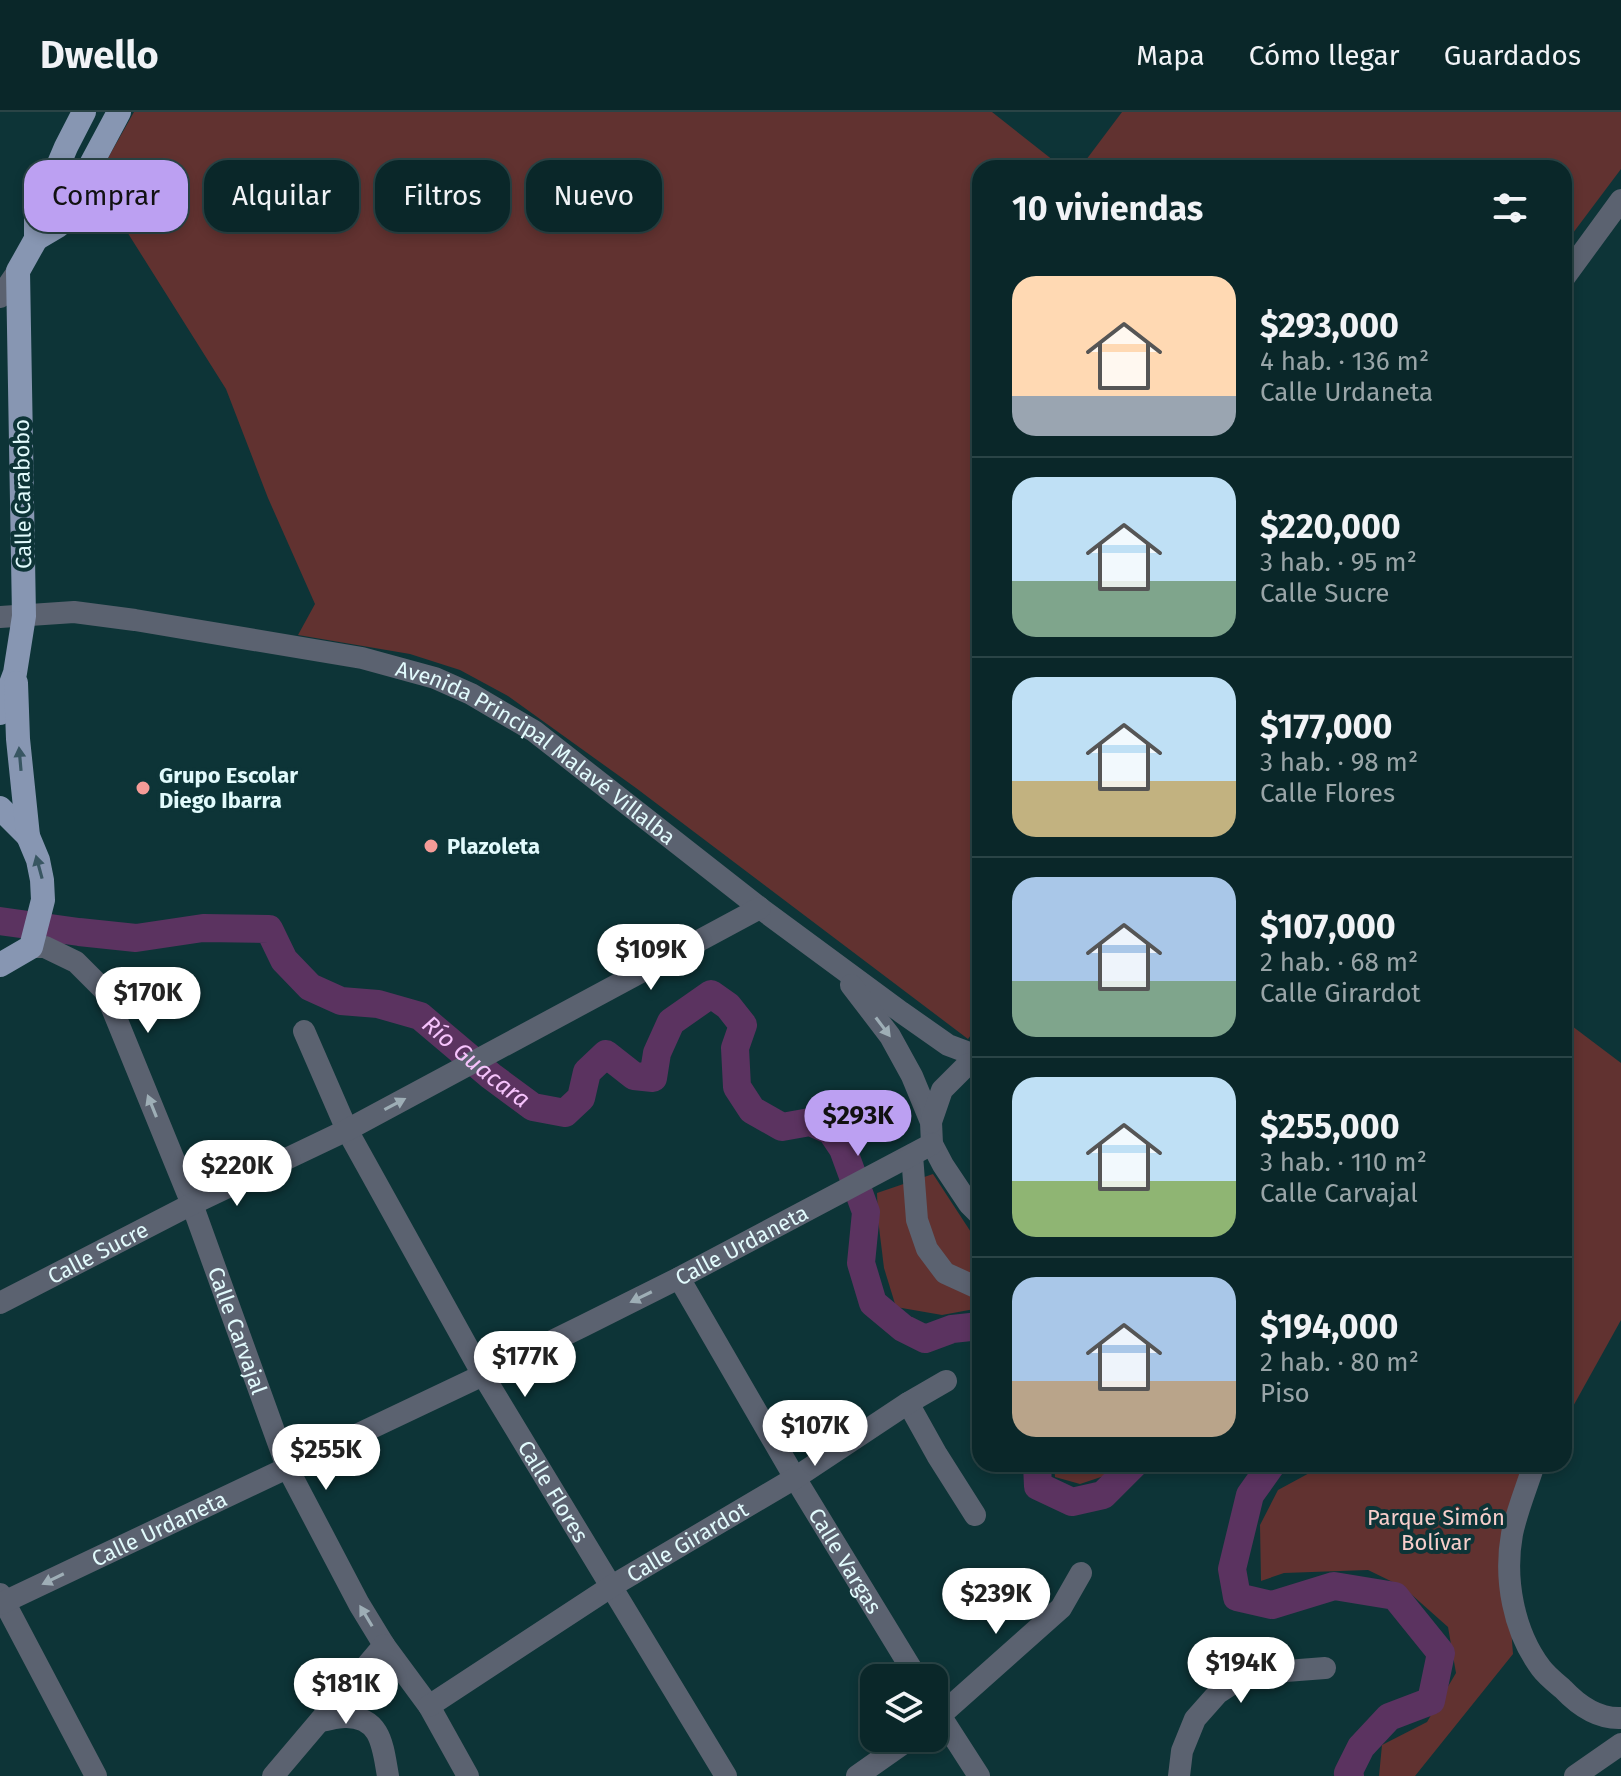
<!DOCTYPE html>
<html lang="es">
<head>
<meta charset="utf-8">
<style>
	body { margin:0; font-family:"Fira Sans",sans-serif; background:#183335; color:#f1f3f6; height:100vh; display:flex; flex-direction:column; font-size:30px; white-space:nowrap }
	* { box-sizing:border-box; margin:0 }
	p { font-size:26px; color:#99a5a8 }
	.icon { flex:none; width:44px; height:44px; fill:none; stroke:currentColor; stroke-width:2; stroke-linecap:round; stroke-linejoin:round }
	.map { position:relative; flex:1; overflow:hidden }
	.drawer { position:absolute; left:972px; top:48px; width:600px; height:1312px; display:flex; flex-direction:column; background:#0a2729; border-radius:24px; box-shadow:0 4px 12px #0003,0 0 0 2px #2a4446 }
	.drawer>* { flex:none }
	.banner { position:absolute; left:24px; top:48px; width:760px; height:72px; display:flex; gap:16px }
	.fabs { position:absolute; left:860px; top:1552px; display:grid; gap:16px }
	.fabs a { display:grid; place-items:center; width:88px; height:88px; border-radius:16px; background:#0a2729; box-shadow:0 4px 12px #0003,0 0 0 2px #2a4446; font-size:40px }
	.price { position:absolute; translate:-50% -68px; padding:0 18px; border-radius:28px; background:#fff; color:#222; font-size:26px; line-height:52px; filter:drop-shadow(0 2px 4px #0008) }
	.price::after { content:''; position:absolute; left:50%; top:48px; width:24px; height:18px; margin-left:-12px; background:inherit; clip-path:polygon(0 0,100% 0,50% 100%) }
	.price.on { background:#bca0f2; color:#111 }
	ul { padding:0; list-style:none }
	li { display:flex; align-items:center; gap:24px; height:200px; padding:0 40px }
	li+li { border-top:2px solid #2a4446 }
	li span { display:grid; place-items:center; flex:none; width:224px; height:160px; border-radius:24px; color:#555 }
	li>.icon { margin-inline-start:auto }
	span .icon { width:96px; height:96px; fill:#fffc; stroke-width:1 }
	li b { font-size:34px }
	h2 { display:flex; justify-content:space-between; align-items:center; height:96px; padding:0 40px; font-size:34px }
	.pill { padding:0 28px; border-radius:24px; background:#0a2729; box-shadow:0 4px 12px #0003,0 0 0 2px #2a4446; font-size:28px; line-height:72px }
	.pill.on { background:#bca0f2; color:#111 }
	header { display:flex; align-items:center; gap:48px; box-sizing:border-box; height:112px; padding:0 40px; background:#0a2729; border-bottom:2px solid #2a4446 }
	header strong { font-size:38px }
	nav { display:flex; gap:44px; margin-inline-start:auto; font-size:28px }
	.map>svg:first-child { display:block }
</style>
</head>
<body>
<header>
<strong>Dwello</strong>
<nav><a>Mapa</a><a>Cómo llegar</a><a>Guardados</a></nav>
</header>
<div class="map">
<svg width="1621" height="1664" viewBox="0 0 1621 1664">
	<rect width="100%" height="100%" fill="#0d3437"/>
	<g fill="#613230">
		<path d="M134,0H992L1063,56H980V911L968,927L636,676L508,584L460,558L410,542L298,523L315,492L268,386L226,277L95,69Z"/>
		<path d="M1122,0H1621V57L1564,133V56H1080Z"/>
		<path d="M1564,908L1621,951V1208L1566,1307L1564,1285Z"/>
		<path d="M933,1062L980,1134V1196L942,1203L896,1195L884,1156L878,1107L877,1081Z"/>
		<path d="M1054,1352H1115L1113,1361L1080,1372L1055,1365Z"/>
		<path d="M1326,1352H1528L1504,1423L1513,1542L1415,1664H1379L1382,1633L1427,1610L1456,1561L1448,1515L1403,1475L1368,1458L1284,1461L1261,1469L1260,1413L1278,1378Z"/>
	</g>
	<g fill="none" stroke-linecap="round" stroke-linejoin="round">
		<g stroke="#5b3360" stroke-width="28">
			<path id="s1" d="M0,809L79,820L136,826L203,816L269,817L284,848L310,875L341,889L378,892L420,904L491,964L533,995L565,1001L581,986L587,960L606,942L634,964L653,966L657,941L671,910L711,882L728,894L743,913L735,936L737,975L752,998L782,1015L810,1010L831,1019L843,1037L866,1100L861,1151L873,1191L903,1216L925,1227L952,1217L980,1214"/>
			<path d="M1037,1352L1038,1374L1072,1390L1103,1383L1134,1352"/>
			<path d="M1272,1352L1250,1383L1232,1457L1237,1485L1272,1493L1334,1474L1395,1484L1441,1541L1431,1589L1389,1605L1361,1635L1348,1661L1350,1664"/>
		</g>
		<g stroke="#5b6270" stroke-width="22">
			<path d="M1564,166L1621,88"/>
			<path d="M0,185L18,159"/>
			<path id="s2" d="M0,505L74,500L135,508L362,546L435,566L471,582L534,619L760,796L901,900L948,933L980,945"/>
			<path id="s3" d="M31,835H45L76,850L105,879L192,1092L287,1355L359,1492L384,1533L429,1594L468,1664"/>
			<path d="M851,873L890,924L912,964L931,1010L932,1032L943,1053L969,1092L980,1103"/>
			<path id="s4" d="M304,919L347,1018L483,1263L726,1664"/>
			<path d="M931,1010L942,978L967,953L980,949"/>
			<path d="M912,1043L917,1108L927,1137L945,1161L980,1177"/>
			<path id="s5" d="M679,1166L795,1366L917,1566"/>
			<path id="s6" d="M0,1191L192,1092L347,1018L760,796"/>
			<path d="M908,1291L937,1343L975,1403"/>
			<path d="M1534,1352C1527,1375 1517,1398 1512,1422C1504,1466 1513,1519 1541,1556C1547,1564 1556,1571 1563,1577C1578,1593 1598,1607 1621,1606"/>
			<path d="M0,1482L96,1664"/>
			<path id="s7" d="M0,1492L483,1263L583,1214L679,1166L932,1032"/>
			<path id="s8" d="M429,1594L612,1474L795,1366L908,1291L946,1269"/>
			<path d="M934,1594L979,1664"/>
			<path d="M320,1609C328,1608 337,1605 345,1605C382,1604 383,1637 388,1664"/>
			<path d="M934,1609L1061,1496L1081,1461"/>
			<path d="M273,1664L384,1533"/>
			<path d="M857,1664L911,1626"/>
			<path d="M1179,1664L1182,1639L1195,1607L1218,1581L1247,1562L1325,1556"/>
			<path d="M1575,1664L1621,1632"/>
		</g>
		<g stroke="#8796b2" stroke-width="24">
			<path d="M36,127L58,114L119,0"/>
			<path d="M0,601L15,561L24,504L18,159L36,127V106L66,35L84,0"/>
			<path d="M0,696L28,724"/>
			<path d="M0,853L31,835L43,788L42,768L38,748L28,724L18,627L16,571"/>
		</g>
	</g>
	<defs><path id="oneway-solid" d="M-6-.8H1V-3.2L6.5 0L1 3.2V.8H-6Z" transform="scale(2)"/></defs>
	<g fill="#385662">
		<use href="#oneway-solid" transform="translate(20 647) rotate(-95)"/>
		<use href="#oneway-solid" transform="translate(39 755) rotate(-105)"/>
	</g>
	<g fill="#9eaeb6">
		<use href="#oneway-solid" transform="translate(883 915) rotate(53)"/>
		<use href="#oneway-solid" transform="translate(395 992) rotate(-28)"/>
		<use href="#oneway-solid" transform="translate(152 994) rotate(-112)"/>
		<use href="#oneway-solid" transform="translate(641 1185) rotate(154)"/>
		<use href="#oneway-solid" transform="translate(53 1467) rotate(154)"/>
		<use href="#oneway-solid" transform="translate(366 1504) rotate(-121)"/>
	</g>
	<g fill="#f59b97" stroke="#0d3437" stroke-width="3">
		<circle cx="143" cy="676" r="8"/>
		<circle cx="431" cy="734" r="8"/>
	</g>
	<g text-anchor="middle" stroke-width="8" stroke-linejoin="round" paint-order="stroke">
		<g font-size="22" fill="#e1fafc" stroke="#0d3437">
			<text transform="translate(22 382) rotate(-91)" y="8">Calle Carabobo</text>
			<text dy="8" stroke="none"><textPath href="#s2" startOffset="566">Avenida Principal Malavé Villalba</textPath></text>
			<text dy="8" stroke="none"><textPath href="#s7" startOffset="824">Calle Urdaneta</textPath></text>
			<text dy="8" stroke="none"><textPath href="#s6" startOffset="110">Calle Sucre</textPath></text>
			<text dy="8" stroke="none"><textPath href="#s3" startOffset="454">Calle Carvajal</textPath></text>
			<text dy="8" stroke="none"><textPath href="#s4" startOffset="524">Calle Flores</textPath></text>
			<text dy="8" stroke="none"><textPath href="#s7" startOffset="176">Calle Urdaneta</textPath></text>
			<text dy="8" stroke="none"><textPath href="#s8" startOffset="306">Calle Girardot</textPath></text>
			<text dy="8" stroke="none"><textPath href="#s5" startOffset="328">Calle Vargas</textPath></text>
		</g>
		<g font-size="22" font-weight="bold" fill="#e1fafc" stroke="#0d3437" text-anchor="start">
			<text x="159" y="671">Grupo Escolar<tspan x="159" dy="25">Diego Ibarra</tspan></text>
			<text x="447" y="742">Plazoleta</text>
		</g>
		<g font-size="22" fill="#f8cecb" stroke="#0d3437">
			<text x="1436" y="1413">Parque Simón<tspan x="1436" dy="25">Bolívar</tspan></text>
		</g>
		<g font-size="24" font-style="italic" fill="#f6c3fc" stroke="#0d3437">
			<text dy="8" stroke="none"><textPath href="#s1" startOffset="530">Río Guacara</textPath></text>
		</g>
	</g>
</svg>
<div class="fabs">
<a><svg class="icon" aria-label="layers" viewBox="0 0 24 24"><path d="M12 4l9 5-9 5-9-5zM3 14l9 5 9-5"/></svg></a>
</div>
<b class="price" style="left:651px;top:880px">$109K</b>
<b class="price" style="left:148px;top:923px">$170K</b>
<b class="price on" style="left:858px;top:1046px">$293K</b>
<b class="price" style="left:237px;top:1096px">$220K</b>
<b class="price" style="left:525px;top:1287px">$177K</b>
<b class="price" style="left:815px;top:1356px">$107K</b>
<b class="price" style="left:326px;top:1380px">$255K</b>
<b class="price" style="left:996px;top:1524px">$239K</b>
<b class="price" style="left:1241px;top:1593px">$194K</b>
<b class="price" style="left:346px;top:1614px">$181K</b>
<div class="banner">
<a class="pill on">Comprar</a>
<a class="pill">Alquilar</a>
<a class="pill">Filtros</a>
<a class="pill">Nuevo</a>
</div>
<section class="drawer">
<h2>10 viviendas<svg class="icon" aria-label="filters" viewBox="0 0 24 24"><path d="M4 7h16M4 17h16"/><circle cx="9" cy="7" r="2"/><circle cx="15" cy="17" r="2"/></svg></h2>
<ul>
<li><span style="background:linear-gradient(#ffd9b3 75%,#9aa5b1 0)"><svg class="icon" aria-label="home" viewBox="0 0 24 24"><path d="M3 11l9-7 9 7M6 9v11h12V9"/></svg></span><div><b>$293,000</b><p>4 hab. · 136 m²</p><p>Calle Urdaneta</p></div></li>
<li><span style="background:linear-gradient(#bfe0f5 65%,#7fa58c 0)"><svg class="icon" aria-label="home" viewBox="0 0 24 24"><path d="M3 11l9-7 9 7M6 9v11h12V9"/></svg></span><div><b>$220,000</b><p>3 hab. · 95 m²</p><p>Calle Sucre</p></div></li>
<li><span style="background:linear-gradient(#bfe0f5 65%,#c2b280 0)"><svg class="icon" aria-label="home" viewBox="0 0 24 24"><path d="M3 11l9-7 9 7M6 9v11h12V9"/></svg></span><div><b>$177,000</b><p>3 hab. · 98 m²</p><p>Calle Flores</p></div></li>
<li><span style="background:linear-gradient(#a9c7e8 65%,#7fa58c 0)"><svg class="icon" aria-label="home" viewBox="0 0 24 24"><path d="M3 11l9-7 9 7M6 9v11h12V9"/></svg></span><div><b>$107,000</b><p>2 hab. · 68 m²</p><p>Calle Girardot</p></div></li>
<li><span style="background:linear-gradient(#bfe0f5 65%,#8fb573 0)"><svg class="icon" aria-label="home" viewBox="0 0 24 24"><path d="M3 11l9-7 9 7M6 9v11h12V9"/></svg></span><div><b>$255,000</b><p>3 hab. · 110 m²</p><p>Calle Carvajal</p></div></li>
<li><span style="background:linear-gradient(#a9c7e8 65%,#b9a48a 0)"><svg class="icon" aria-label="home" viewBox="0 0 24 24"><path d="M3 11l9-7 9 7M6 9v11h12V9"/></svg></span><div><b>$194,000</b><p>2 hab. · 80 m²</p><p>Piso</p></div></li>
</ul>
</section>
</div>
</body>
</html>
